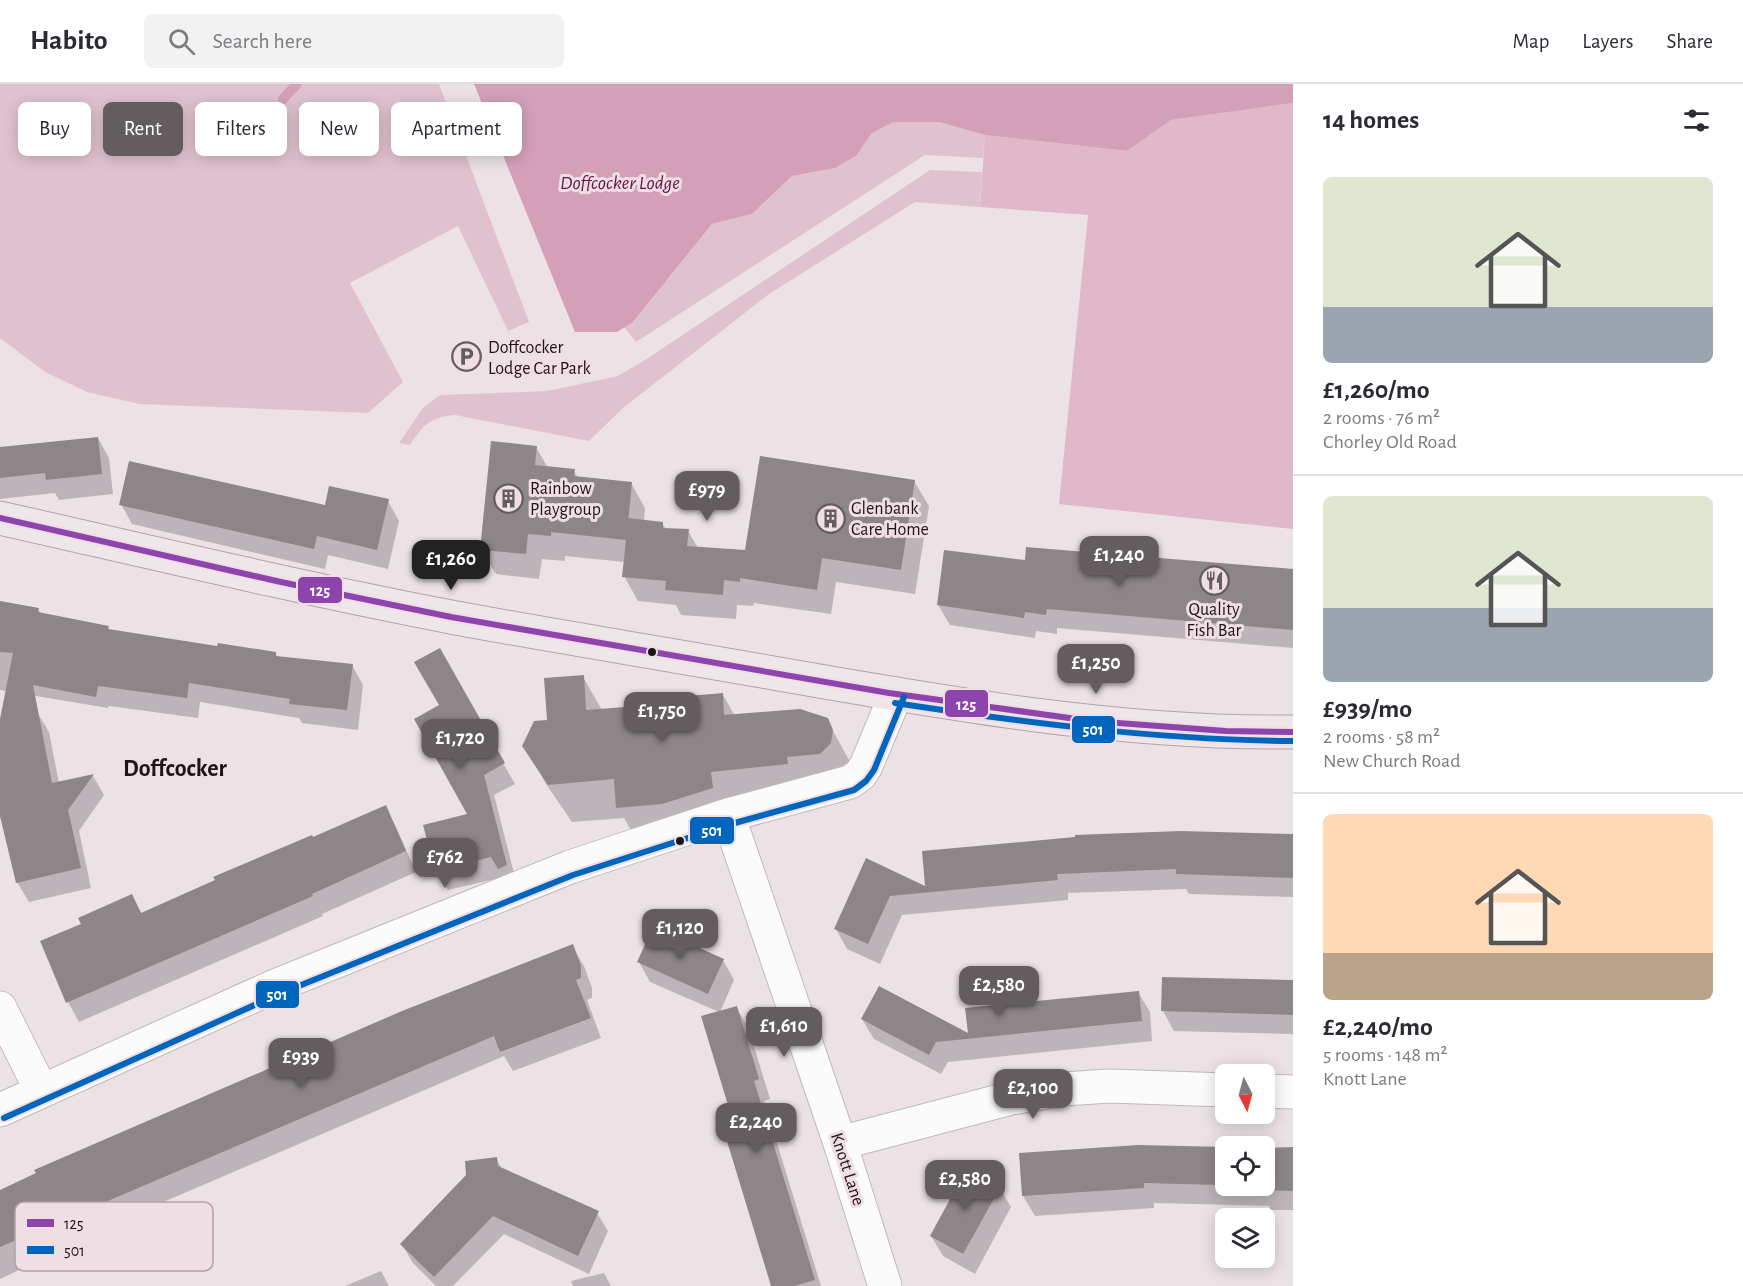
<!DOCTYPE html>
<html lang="en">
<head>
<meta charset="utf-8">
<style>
	body { margin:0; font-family:"Alegreya Sans",sans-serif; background:#f2f2f3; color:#2b2b33; height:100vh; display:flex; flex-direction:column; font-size:22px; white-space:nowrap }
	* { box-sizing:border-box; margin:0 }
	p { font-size:20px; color:#7c7c81 }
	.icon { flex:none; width:33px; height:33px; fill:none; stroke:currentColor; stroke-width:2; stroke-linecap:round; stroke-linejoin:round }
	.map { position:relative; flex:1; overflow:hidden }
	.sheet { display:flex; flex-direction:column; background:#fff; width:450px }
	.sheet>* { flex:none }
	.top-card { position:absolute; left:18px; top:18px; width:570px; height:54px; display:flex; gap:12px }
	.needle { width:39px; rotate:174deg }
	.buttons { position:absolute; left:1215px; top:980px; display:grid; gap:12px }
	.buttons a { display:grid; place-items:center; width:60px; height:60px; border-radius:9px; background:#fff; box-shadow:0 3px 15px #0003; font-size:30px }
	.price { position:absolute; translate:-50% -51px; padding:0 14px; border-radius:12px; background:#645d60; color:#fff; font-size:20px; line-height:39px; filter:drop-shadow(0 2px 3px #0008) }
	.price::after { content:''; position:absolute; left:50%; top:36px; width:18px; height:14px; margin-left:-9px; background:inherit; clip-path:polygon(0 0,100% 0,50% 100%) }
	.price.on { background:#222; color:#fff }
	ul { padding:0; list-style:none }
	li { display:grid; align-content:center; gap:12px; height:318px; padding:0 30px }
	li+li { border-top:2px solid #e1e1e2 }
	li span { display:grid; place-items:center; height:186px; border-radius:9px; color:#555 }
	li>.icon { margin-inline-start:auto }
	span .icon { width:108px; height:108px; fill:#fffc; stroke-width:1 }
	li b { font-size:26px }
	h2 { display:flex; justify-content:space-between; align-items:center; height:72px; padding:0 30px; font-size:26px }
	.chip { padding:0 21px; border-radius:9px; background:#fff; box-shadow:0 3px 15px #0003; font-size:21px; line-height:54px }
	.chip.on { background:#645d60; color:#fff }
	header { display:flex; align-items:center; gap:36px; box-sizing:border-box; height:84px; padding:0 30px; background:#fff; border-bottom:2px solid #e1e1e2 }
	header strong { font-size:28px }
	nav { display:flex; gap:33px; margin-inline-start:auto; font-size:21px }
	.search { width:420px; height:54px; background:#f2f2f3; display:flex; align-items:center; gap:15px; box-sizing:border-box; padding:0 21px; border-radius:9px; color:#7c7c81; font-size:22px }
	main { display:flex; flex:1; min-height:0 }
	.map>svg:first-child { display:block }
</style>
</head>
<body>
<header>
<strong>Habito</strong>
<div class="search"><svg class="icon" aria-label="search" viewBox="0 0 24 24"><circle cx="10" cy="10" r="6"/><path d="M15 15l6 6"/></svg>Search here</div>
<nav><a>Map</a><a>Layers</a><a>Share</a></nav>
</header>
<main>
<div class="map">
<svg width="1293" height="1202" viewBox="0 0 1293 1202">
	<rect width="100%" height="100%" fill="#ece2e6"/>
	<g fill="#e0c2cf">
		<path d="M0,0H439L529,238L508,247L458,142L350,199L403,298L368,329L139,320L87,308L45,288L0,254Z"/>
		<path d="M894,38H939L985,51L983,74L925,71L636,258L624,243L633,238L712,140L752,130L792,92L835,84L856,72L872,49Z"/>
		<path d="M930,86L982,88L980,123L915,118L769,210L623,324L589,357L455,331C429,334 424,340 410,361L399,359L423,324L440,311L547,307L618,292L645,276Z"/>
	</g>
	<path fill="#e1b7ca" d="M1293,19V445L1059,420L1088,131L980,123L985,51L1127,67L1171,36Z"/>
	<path fill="#d3a0b8" d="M474,0H1293V19L1171,36L1127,67L985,51L939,38H894L872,49L856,72L835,84L792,92L752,130L712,140L633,238L617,248H575Z"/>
	<g fill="#0003">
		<path d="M98,354L109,374L113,410L59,416L55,409L0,415V364Z"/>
		<path d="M536,363L548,384L574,387L578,394L631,399L645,424L644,437L662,439L666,445L688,447L698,464L746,468L914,397L929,422L915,510L836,498L831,530L754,519L753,522L737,521L736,535L681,531L676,521L638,517L624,492L625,478L565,472V477L542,475L539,495L496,490L481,466Z"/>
		<path d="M388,417L399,437L388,485L328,471L325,485L132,440L121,420L326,423Z"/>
		<path d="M1026,477L1293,487V564L1057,544V550L1036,547L1035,554L950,541L938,521Z"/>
		<path d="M0,519L38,525L41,530L108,544L110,547L218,564L275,569L278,573L352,581L363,601L358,646L302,639L299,634L200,618L198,634L109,622L108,624L0,606Z"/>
		<path d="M439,566L515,700L494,711L517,801L504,793L448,806L436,786L470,731L441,622Z"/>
		<path d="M583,593L602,626L679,620L723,611L735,632L827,636L854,685L640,762L624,734L572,738L546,700L524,662L549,638Z"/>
		<path d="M37,628L49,648L59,699L93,692L104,711L79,747L91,804L29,818L17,798L0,721V635Z"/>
		<path d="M385,723L396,743L416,788L322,830L323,832L79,938L68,918L83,840L132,812L142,830Z"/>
		<path d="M1293,751V813L1189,810L1186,805L1068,809V816L902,831L880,880L847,865L836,845L866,776L927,804Z"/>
		<path d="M572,862L584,882L592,904V914L587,916L601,954L513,987L504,972L40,1171L42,1175L0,1195V1108Z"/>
		<path d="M723,876L734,896L720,928L736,923L748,943L770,1015L764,1017L821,1202H772L733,1032L719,928L650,898L639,878Z"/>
		<path d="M1293,898V950L1174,947L1163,927Z"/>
		<path d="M1138,908L1150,928L1152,957L948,978L941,990L874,955L862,935L970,951Z"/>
		<path d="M1138,1063L1226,1101H1264L1293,1065V1126H1271L1269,1122L1154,1119V1124L1035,1132L1023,1112Z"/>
		<path d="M496,1075L503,1086L597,1129L608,1147L589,1190L504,1150L453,1202H436L413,1179L402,1161Z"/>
		<path d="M999,1103L1011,1123L975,1190L943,1172L931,1152Z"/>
		<path d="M381,1187L389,1202H345Z"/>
		<path d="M604,1189L611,1202H573L571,1197Z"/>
	</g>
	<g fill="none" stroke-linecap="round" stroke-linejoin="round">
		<path stroke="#d3a0b8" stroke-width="10" d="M283,15L297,0"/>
	</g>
	<g fill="#8d8689">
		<path d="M98,353L102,390L46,396L45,389L0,394V363Z"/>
		<path d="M491,357L537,362L535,381L575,385L574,392L632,398L628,440V434L663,438V444L689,445L687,462L745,466L760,372L915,396L901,486L822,474L817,506L740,494V498L724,496L723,511L665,506L666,497L622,493L626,456L551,448V452L528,450L526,470L480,466Z"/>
		<path d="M129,377L325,421L329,402L389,415L377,466L317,452L314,465L119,421Z"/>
		<path d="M1026,463L1293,485V546L1047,525L1046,531L1025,528L1024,534L937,521L944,466L1025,476Z"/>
		<path d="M0,517L39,524L38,528L109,542L108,545L217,562L218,559L276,568V572L353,580L347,626L289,620L290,615L189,599L187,614L98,602L96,613L33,601L52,699L94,690L68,726L81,784L16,799L0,732V635L13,569L0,568Z"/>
		<path d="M440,564L505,679L484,691L507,781L498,785L491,773L435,787L423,741L467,730L414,635L439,621L414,578Z"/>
		<path d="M584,591L586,626L677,619L676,613L723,609L724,631L800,625L828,634L833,646L831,659L820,670L787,673L788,680L711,688L713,704L662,720L616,724L614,695L548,701L522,662L534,637L547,636L544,594Z"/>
		<path d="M386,721L406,767L312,810L313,812L66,919L40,857L81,840L78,834L132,810L141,829L215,796L213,793L312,751L313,753Z"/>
		<path d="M1181,747L1293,750V794L1176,790V785L1057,790L1058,796L890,812L868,860L834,845L866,774L925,802L922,767L1075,753V751Z"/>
		<path d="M653,843L724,875L708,910L637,878Z"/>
		<path d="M573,860L581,882V894L576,896L591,934L500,968L494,952L0,1163V1106L36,1089L34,1086L402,927Z"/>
		<path d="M1162,893L1293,896V931L1161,927Z"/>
		<path d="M879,902L968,949L965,924L1139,907L1142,937L936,958L929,971L861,935Z"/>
		<path d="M737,922L759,995L754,997L815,1196L794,1202H771L720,1034L731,1031L701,932Z"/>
		<path d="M1138,1061L1226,1063V1101H1264V1064L1293,1063V1107L1258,1106V1102L1144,1099V1104L1022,1112L1019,1069Z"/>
		<path d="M497,1073L498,1082L599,1127L578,1172L493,1132L434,1193L400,1160L466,1091L465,1077Z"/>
		<path d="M967,1084L1001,1102L963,1170L930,1152Z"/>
	</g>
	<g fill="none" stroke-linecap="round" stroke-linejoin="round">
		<defs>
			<g id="minor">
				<path d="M728,731L840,1059L885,1202"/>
				<path d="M0,924L41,1006"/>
				<path d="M1264,1007L1293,1008"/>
				<path d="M0,1026L275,902L570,783L728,731L850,698L860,691L866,682L896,610"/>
				<path d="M840,1059L1011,1014L1064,1005L1109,1002L1226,1006"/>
			</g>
			<path id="major" d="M0,434C150,468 300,504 451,533C552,552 655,568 756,586C933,617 1113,650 1293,648"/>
		</defs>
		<use href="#minor" stroke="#c1b9bc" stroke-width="35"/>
		<use href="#major" stroke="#b2a2a9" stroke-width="35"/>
		<use href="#minor" stroke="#fcfbfb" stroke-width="33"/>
		<use href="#major" stroke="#efe6ea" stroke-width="33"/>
		<defs>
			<path id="bus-1" d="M0,434L281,498L451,533L889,609L1091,637L1226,647L1293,648"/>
			<g id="bus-2">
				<path d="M895,619C1027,639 1159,656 1293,657"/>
				<path d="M4,1034L279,910L573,791L731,740L854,706L866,697L874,686L904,613"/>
			</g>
		</defs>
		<use href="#bus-1" stroke="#f0dee5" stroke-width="10"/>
		<use href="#bus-2" stroke="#f0dee5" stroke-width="10"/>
		<use href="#bus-1" stroke="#8e44ad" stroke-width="6"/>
		<use href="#bus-2" stroke="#0065bd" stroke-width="6"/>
	</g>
	<defs>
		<symbol id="parking-ring" viewBox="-11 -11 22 22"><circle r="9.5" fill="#f0dee5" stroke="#645d60" stroke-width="1.5"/><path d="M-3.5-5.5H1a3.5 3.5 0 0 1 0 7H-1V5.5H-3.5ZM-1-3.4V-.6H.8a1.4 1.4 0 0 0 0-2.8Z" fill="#645d60"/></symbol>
		<symbol id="building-ring" viewBox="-11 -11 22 22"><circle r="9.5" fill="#f0dee5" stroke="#645d60" stroke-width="1.5"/><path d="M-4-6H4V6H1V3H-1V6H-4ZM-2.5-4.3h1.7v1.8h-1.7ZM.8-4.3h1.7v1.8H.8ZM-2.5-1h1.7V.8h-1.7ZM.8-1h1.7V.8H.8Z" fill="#645d60"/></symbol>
		<symbol id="restaurant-ring" viewBox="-11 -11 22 22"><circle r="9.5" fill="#f0dee5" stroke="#645d60" stroke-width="1.5"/><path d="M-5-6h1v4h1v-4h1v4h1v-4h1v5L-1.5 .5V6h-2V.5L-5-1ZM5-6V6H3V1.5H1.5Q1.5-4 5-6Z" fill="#645d60"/></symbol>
	</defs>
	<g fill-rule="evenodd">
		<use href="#parking-ring" x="450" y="256" width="33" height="33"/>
		<use href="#building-ring" x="492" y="398" width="33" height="33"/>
		<use href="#building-ring" x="814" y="418" width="33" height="33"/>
		<use href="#restaurant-ring" x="1198" y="480" width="33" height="33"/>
	</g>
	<g fill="#1b1518" stroke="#f0dee5" stroke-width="2">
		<circle cx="652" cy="568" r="5"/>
		<circle cx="680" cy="757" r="5"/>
	</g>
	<g text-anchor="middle" stroke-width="6" stroke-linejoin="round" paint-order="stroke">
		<g font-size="18" fill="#1b1518" stroke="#f0dee5" text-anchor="start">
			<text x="488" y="269">Doffcocker<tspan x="488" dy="21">Lodge Car Park</tspan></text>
			<text x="530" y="410">Rainbow<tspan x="530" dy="21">Playgroup</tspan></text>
			<text x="851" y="430">Glenbank<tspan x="851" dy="21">Care Home</tspan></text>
			<text x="1214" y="531" text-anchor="middle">Quality<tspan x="1214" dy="21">Fish Bar</tspan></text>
		</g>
		<g font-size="18" fill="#1b1518" stroke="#f0dee5">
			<text transform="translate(848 1085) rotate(72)" y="6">Knott Lane</text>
		</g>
		<g font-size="20" font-style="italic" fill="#641442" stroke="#f0dee5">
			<text x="620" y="105">Doffcocker Lodge</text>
		</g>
		<g font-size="24" font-weight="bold" fill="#1b1518" stroke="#f0dee5">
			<text x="175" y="692">Doffcocker</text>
		</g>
	</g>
	<rect x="15" y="1118" width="198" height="69" rx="9" fill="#f0dee5" stroke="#b0a2a8" stroke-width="1.5"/>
	<rect x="27" y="1135" width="27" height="8" fill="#8e44ad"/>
	<rect x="27" y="1162" width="27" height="8" fill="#0065bd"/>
	<g font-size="16" fill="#1b1518">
		<text x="64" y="1145">125</text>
		<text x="64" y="1172">501</text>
	</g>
	<g stroke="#f0dee5" stroke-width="2">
		<rect x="297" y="492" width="46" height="28" rx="6" fill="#8e44ad"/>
		<rect x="944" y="605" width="45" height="29" rx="6" fill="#8e44ad"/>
		<rect x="1071" y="631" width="45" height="29" rx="6" fill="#0065bd"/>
		<rect x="689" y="732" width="46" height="29" rx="6" fill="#0065bd"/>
		<rect x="255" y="896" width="45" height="29" rx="6" fill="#0065bd"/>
	</g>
	<g font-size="16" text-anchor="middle" font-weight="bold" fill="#fff">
		<text x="320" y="512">125</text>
		<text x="966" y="626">125</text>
		<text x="1093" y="651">501</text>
		<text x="712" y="752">501</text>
		<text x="277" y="916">501</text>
	</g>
</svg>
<div class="buttons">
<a><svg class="needle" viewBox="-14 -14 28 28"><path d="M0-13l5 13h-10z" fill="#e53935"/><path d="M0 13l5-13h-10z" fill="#7c7c81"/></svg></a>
<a><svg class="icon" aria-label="locate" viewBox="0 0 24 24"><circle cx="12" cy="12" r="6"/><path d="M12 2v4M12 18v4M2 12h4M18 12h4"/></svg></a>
<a><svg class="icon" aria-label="layers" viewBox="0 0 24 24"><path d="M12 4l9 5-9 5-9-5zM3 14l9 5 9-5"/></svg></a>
</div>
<b class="price" style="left:707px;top:438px">£979</b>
<b class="price" style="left:1119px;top:503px">£1,240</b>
<b class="price on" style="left:451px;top:507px">£1,260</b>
<b class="price" style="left:1096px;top:611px">£1,250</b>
<b class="price" style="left:662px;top:659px">£1,750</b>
<b class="price" style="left:460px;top:686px">£1,720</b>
<b class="price" style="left:445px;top:805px">£762</b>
<b class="price" style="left:680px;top:876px">£1,120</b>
<b class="price" style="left:999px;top:933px">£2,580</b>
<b class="price" style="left:784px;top:974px">£1,610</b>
<b class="price" style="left:301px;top:1005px">£939</b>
<b class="price" style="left:1033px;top:1036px">£2,100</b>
<b class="price" style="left:756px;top:1070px">£2,240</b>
<b class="price" style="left:965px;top:1127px">£2,580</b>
<div class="top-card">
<a class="chip">Buy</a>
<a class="chip on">Rent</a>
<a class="chip">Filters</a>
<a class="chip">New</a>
<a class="chip">Apartment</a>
</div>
</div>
<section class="sheet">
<h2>14 homes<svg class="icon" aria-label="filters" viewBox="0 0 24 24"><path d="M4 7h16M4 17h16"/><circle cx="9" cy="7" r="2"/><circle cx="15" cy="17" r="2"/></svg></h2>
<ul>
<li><span style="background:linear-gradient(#dfe7d0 70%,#9aa5b1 0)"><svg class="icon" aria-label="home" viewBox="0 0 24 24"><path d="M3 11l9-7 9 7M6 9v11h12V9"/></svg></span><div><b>£1,260/mo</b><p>2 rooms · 76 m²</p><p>Chorley Old Road</p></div></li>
<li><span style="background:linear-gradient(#dfe7d0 60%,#9aa5b1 0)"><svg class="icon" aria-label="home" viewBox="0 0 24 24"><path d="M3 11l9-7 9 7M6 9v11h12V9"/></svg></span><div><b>£939/mo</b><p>2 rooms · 58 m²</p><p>New Church Road</p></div></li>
<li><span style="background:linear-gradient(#ffd9b3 75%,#b9a48a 0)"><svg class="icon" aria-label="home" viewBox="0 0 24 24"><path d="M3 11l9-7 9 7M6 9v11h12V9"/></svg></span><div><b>£2,240/mo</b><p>5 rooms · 148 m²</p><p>Knott Lane</p></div></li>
</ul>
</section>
</main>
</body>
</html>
